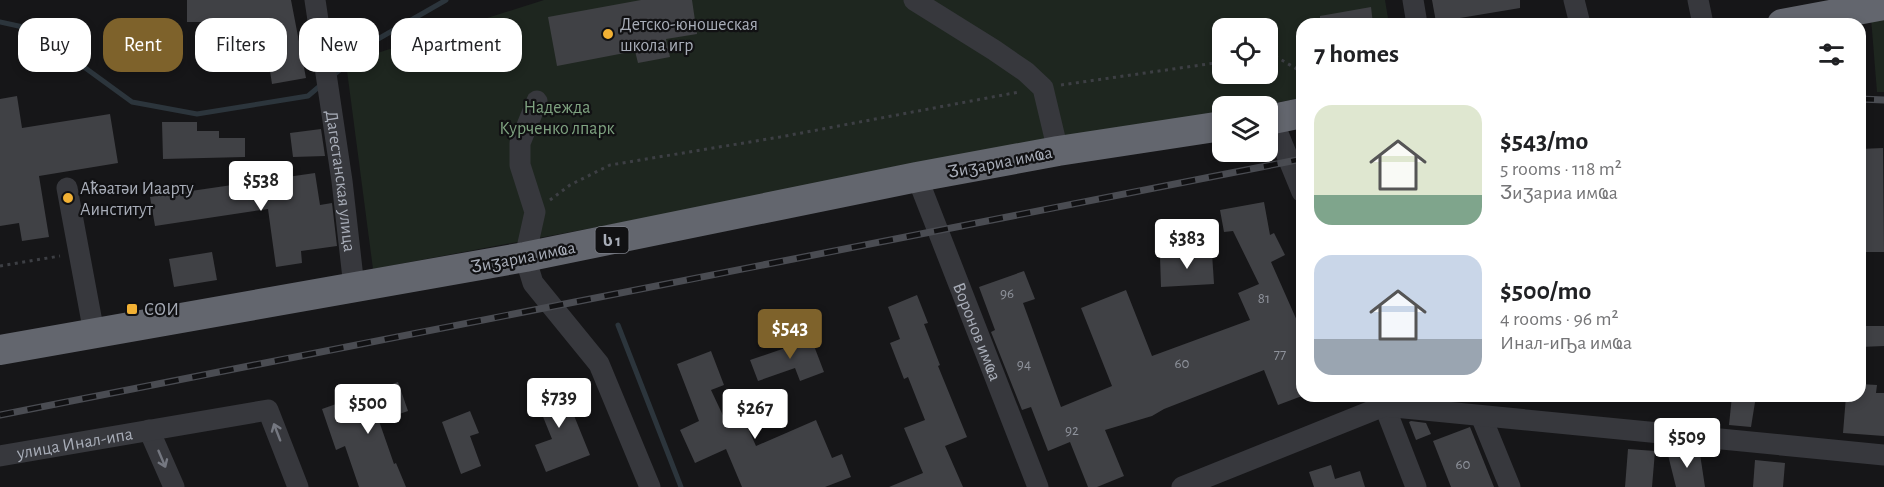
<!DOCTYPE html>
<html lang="en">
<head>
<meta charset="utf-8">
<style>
	body { margin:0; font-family:"Alegreya Sans","Noto Sans Georgian",sans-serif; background:#f6f6f6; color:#202124; height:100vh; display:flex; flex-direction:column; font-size:22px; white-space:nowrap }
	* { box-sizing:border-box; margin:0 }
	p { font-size:20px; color:#757577 }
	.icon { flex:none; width:33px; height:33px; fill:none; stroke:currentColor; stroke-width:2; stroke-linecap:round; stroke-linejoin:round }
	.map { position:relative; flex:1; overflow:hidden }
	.details { position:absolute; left:1296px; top:18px; width:570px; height:384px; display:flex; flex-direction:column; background:#fff; border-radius:18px; box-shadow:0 3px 9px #0003 }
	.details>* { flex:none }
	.banner { position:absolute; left:18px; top:18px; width:570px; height:54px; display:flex; gap:12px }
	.tools { position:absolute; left:1212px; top:18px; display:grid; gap:12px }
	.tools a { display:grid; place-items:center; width:66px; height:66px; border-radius:12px; background:#fff; box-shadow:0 3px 9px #0003; font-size:30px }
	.price { position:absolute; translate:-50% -51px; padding:0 14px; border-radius:6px; background:#fff; color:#222; font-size:20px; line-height:39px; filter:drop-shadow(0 2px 3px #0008) }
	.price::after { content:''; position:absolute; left:50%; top:36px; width:18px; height:14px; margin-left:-9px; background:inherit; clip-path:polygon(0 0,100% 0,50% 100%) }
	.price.on { background:#7e622b; color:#fff }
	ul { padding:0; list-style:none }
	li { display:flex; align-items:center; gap:18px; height:150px; padding:0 18px }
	li span { display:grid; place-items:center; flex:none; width:168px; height:120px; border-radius:18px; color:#555 }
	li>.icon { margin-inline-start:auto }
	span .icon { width:72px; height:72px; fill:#fffc; stroke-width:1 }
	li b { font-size:26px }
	h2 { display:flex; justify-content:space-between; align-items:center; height:72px; padding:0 18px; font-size:26px }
	.chip { padding:0 21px; border-radius:18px; background:#fff; box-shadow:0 3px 9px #0003; font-size:21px; line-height:54px }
	.chip.on { background:#7e622b; color:#fff }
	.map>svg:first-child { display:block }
</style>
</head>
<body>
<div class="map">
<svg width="1884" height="487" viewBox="0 0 1884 487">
	<rect width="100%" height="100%" fill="#161618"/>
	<g fill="#1e261f" fill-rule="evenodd">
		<path d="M544,0H1385L1389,24H1302V98L1257,106H1222V113L922,166L373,269L346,63ZM1222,28H1268V74H1222Z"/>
		<path d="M1884,17V92H1877L1871,18Z"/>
	</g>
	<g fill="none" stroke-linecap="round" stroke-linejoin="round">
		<g stroke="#2c353c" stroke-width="5">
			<path d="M0,22L23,27L62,51L132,102L197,114L308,96L321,85"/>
			<path d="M331,77L378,39L446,0"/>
			<path d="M618,325L681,487"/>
		</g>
	</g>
	<g fill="#404145">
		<path d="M187,0H291L306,78L272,84L268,58L278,56L270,18L213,19V22H187Z"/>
		<path d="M641,0H692L697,34L666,39L670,57L638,63L635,51L557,66L548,17Z"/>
		<path d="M1432,0H1520V8L1436,22Z"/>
		<path d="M1371,7L1373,24H1320V16Z"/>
		<path d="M17,96L22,128L110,114L118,163L39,176L49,237L22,241L19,223L0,226V99Z"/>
		<path d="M162,122H197V131H219V138H245V157L163,159Z"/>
		<path d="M321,129L325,156L293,157L290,133Z"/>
		<path d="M1883,148L1884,252H1862L1863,171H1860V149Z"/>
		<path d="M315,173L320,205L332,203L337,246L301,251L302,263L276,267L268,209L155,226L150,197Z"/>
		<path d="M1264,202L1270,235L1274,233L1285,255L1271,262L1302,332V396L1278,405L1264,370L1164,409L1152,416L1105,430L1124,476L1097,487H1088L1070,442L1048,451L1031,407L1022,410L991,332L995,330L979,287L1024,271L1035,299L1023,303L1061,407L1112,386L1081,308L1126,290L1152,356L1250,320L1238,293L1259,284L1233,231L1224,232L1220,210Z"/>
		<path d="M212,252L217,280L174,287L169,259Z"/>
		<path d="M1212,253L1214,284L1161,287L1160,256Z"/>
		<path d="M917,295L928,323L924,324L940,365L938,366L967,437L945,446L963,487H889L923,473L904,428L925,420L908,377L904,379L890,343L900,339L888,307Z"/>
		<path d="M1860,326H1884V346L1860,347Z"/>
		<path d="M800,334L802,341L811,338L824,372L800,381L795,368L758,381L750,360L788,347L785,340Z"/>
		<path d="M711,351L724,385L711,390L727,424L743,417L756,446L816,420L832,458L842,454L851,477L825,487H742L726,449L695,463L680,430L699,421L677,364Z"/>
		<path d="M560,381L590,455L546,472L535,445L552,439L533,392Z"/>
		<path d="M398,382L408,411L379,421L394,464L396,463L406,487H359L345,446L336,450L322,409Z"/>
		<path d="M1860,384L1877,385L1876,393H1884V436L1843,433L1846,396H1860Z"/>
		<path d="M1732,396H1756L1751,427L1729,425Z"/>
		<path d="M470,411L479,433L470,436L481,466L461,474L442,422Z"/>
		<path d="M1411,421L1426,423L1431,434L1416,440L1409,422Z"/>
		<path d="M1470,427L1494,487H1451L1433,441Z"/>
		<path d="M1628,449L1655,451L1652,487H1625Z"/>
		<path d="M1667,451L1700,454L1705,487H1676Z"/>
		<path d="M1755,460L1785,463L1783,487H1753Z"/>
		<path d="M1331,465L1335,479L1360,471L1365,487H1314L1309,472Z"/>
	</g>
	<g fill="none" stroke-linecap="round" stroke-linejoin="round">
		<g stroke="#3d3f44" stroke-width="3" stroke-dasharray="3 4.5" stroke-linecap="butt">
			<path d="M1268,55H1273L1302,72"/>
			<path d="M1061,85L1222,62"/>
			<path d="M550,200L570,185L610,165L780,137L1019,92"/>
			<path d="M0,266L60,256"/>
		</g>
		<g stroke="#37383d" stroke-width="21">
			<path id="s1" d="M315,0L342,181L354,287"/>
			<path d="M914,0L994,50L1026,72L1043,88L1058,151"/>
			<path d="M1413,0L1417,24"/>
			<path d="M1574,0L1580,24"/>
			<path d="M1698,0L1703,24"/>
			<path d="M537,101L520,143V165L535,212L525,257L533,283L599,364L650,487"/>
			<path d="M1272,119L1302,192"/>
			<path id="s2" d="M917,177L1038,487"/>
			<path d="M67,188L94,333"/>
			<path d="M1381,397L1416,487"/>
			<path d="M1481,416L1510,487"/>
			<path d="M149,430L174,487"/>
			<path id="s3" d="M0,456L268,410L298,487"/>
			<path d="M1182,487L1384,406L1884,455"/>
		</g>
		<g stroke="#63666e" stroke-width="30">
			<path d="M1782,24L1884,5"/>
			<path d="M1268,120L1302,113"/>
			<path d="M0,350L525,257L917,177L1058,151L1222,126"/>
		</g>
		<defs>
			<g id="rail">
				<path d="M1860,99L1884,100"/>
				<path d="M0,415L1302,159"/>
			</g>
		</defs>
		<use href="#rail" stroke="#4a4c52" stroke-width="7"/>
		<use href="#rail" stroke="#111113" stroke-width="4.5" stroke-dasharray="14" stroke-linecap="butt"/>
	</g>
	<defs><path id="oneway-shaft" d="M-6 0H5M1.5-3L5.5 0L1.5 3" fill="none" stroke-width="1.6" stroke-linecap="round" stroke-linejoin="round" transform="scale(1.5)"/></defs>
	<g stroke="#757881">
		<use href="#oneway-shaft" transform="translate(277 432) rotate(-111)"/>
		<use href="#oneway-shaft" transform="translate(162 459) rotate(67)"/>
	</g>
	<g fill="#f2b134" stroke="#111113" stroke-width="2">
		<circle cx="608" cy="34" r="6"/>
		<circle cx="68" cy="198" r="6"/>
		<rect x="126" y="303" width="12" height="12" rx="3"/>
	</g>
	<g text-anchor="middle" stroke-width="4.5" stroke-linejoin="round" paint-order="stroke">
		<g font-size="15" fill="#8e929b">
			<text x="1007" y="298">96</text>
			<text x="1264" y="303">81</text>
			<text x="1280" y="359">77</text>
			<text x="1182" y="368">60</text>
			<text x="1024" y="369">94</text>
			<text x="1072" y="435">92</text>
			<text x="1463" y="469">60</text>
		</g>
		<rect fill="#111113" stroke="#7b7e86" stroke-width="1.5" x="595.5" y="227" width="33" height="26" rx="4.5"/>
		<g font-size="16" font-weight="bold" fill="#a8adb8">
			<text x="612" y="246">ს 1</text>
		</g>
		<g font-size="18" fill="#a8adb8" stroke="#111113" text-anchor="start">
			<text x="620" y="30">Детско-юношеская<tspan x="620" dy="21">школа игр</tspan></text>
			<text x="80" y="194">Аҟәатәи Иаарту<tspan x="80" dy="21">Аинститут</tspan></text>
			<text x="144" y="315">СОИ</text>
		</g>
		<g font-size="18" fill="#7fa381" stroke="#111113">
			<text x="557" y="113">Надежда<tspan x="557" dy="21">Курченко лпарк</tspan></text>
		</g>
		<g font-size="18" fill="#a8adb8" stroke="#111113">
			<text transform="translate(1000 162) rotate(-11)" y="6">Ӡиӡариа имҩа</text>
			<text dy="6" stroke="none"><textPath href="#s1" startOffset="183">Дагестанская улица</textPath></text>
			<text transform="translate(523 257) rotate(-11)" y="6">Ӡиӡариа имҩа</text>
			<text dy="6" stroke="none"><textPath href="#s2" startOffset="166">Воронов имҩа</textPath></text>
			<text dy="6" stroke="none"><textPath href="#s3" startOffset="76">улица Инал-ипа</textPath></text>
		</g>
	</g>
</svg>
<div class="tools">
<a><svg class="icon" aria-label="locate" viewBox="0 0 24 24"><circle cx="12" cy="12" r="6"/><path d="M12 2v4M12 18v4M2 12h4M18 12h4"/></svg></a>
<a><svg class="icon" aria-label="layers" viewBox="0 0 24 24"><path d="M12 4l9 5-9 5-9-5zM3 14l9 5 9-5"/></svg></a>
</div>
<b class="price" style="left:261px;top:212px">$538</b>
<b class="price" style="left:1187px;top:270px">$383</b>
<b class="price on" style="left:790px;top:360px">$543</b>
<b class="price" style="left:559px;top:429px">$739</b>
<b class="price" style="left:368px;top:435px">$500</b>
<b class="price" style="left:755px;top:440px">$267</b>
<b class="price" style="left:1687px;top:469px">$509</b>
<div class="banner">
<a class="chip">Buy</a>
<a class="chip on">Rent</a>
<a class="chip">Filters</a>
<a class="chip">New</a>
<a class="chip">Apartment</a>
</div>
<section class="details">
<h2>7 homes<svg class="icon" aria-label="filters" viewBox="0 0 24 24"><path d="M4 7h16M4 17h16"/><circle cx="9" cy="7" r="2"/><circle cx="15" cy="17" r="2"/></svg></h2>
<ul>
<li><span style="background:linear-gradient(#dfe7d0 75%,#7fa58c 0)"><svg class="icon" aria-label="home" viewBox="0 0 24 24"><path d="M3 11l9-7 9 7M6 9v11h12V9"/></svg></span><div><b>$543/mo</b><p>5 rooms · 118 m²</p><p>Ӡиӡариа имҩа</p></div></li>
<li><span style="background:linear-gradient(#c9d6e8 70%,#9aa5b1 0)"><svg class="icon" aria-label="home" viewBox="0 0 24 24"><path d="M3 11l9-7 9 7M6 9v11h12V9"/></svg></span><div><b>$500/mo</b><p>4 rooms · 96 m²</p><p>Инал-иҧа имҩа</p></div></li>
</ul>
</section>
</div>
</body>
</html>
